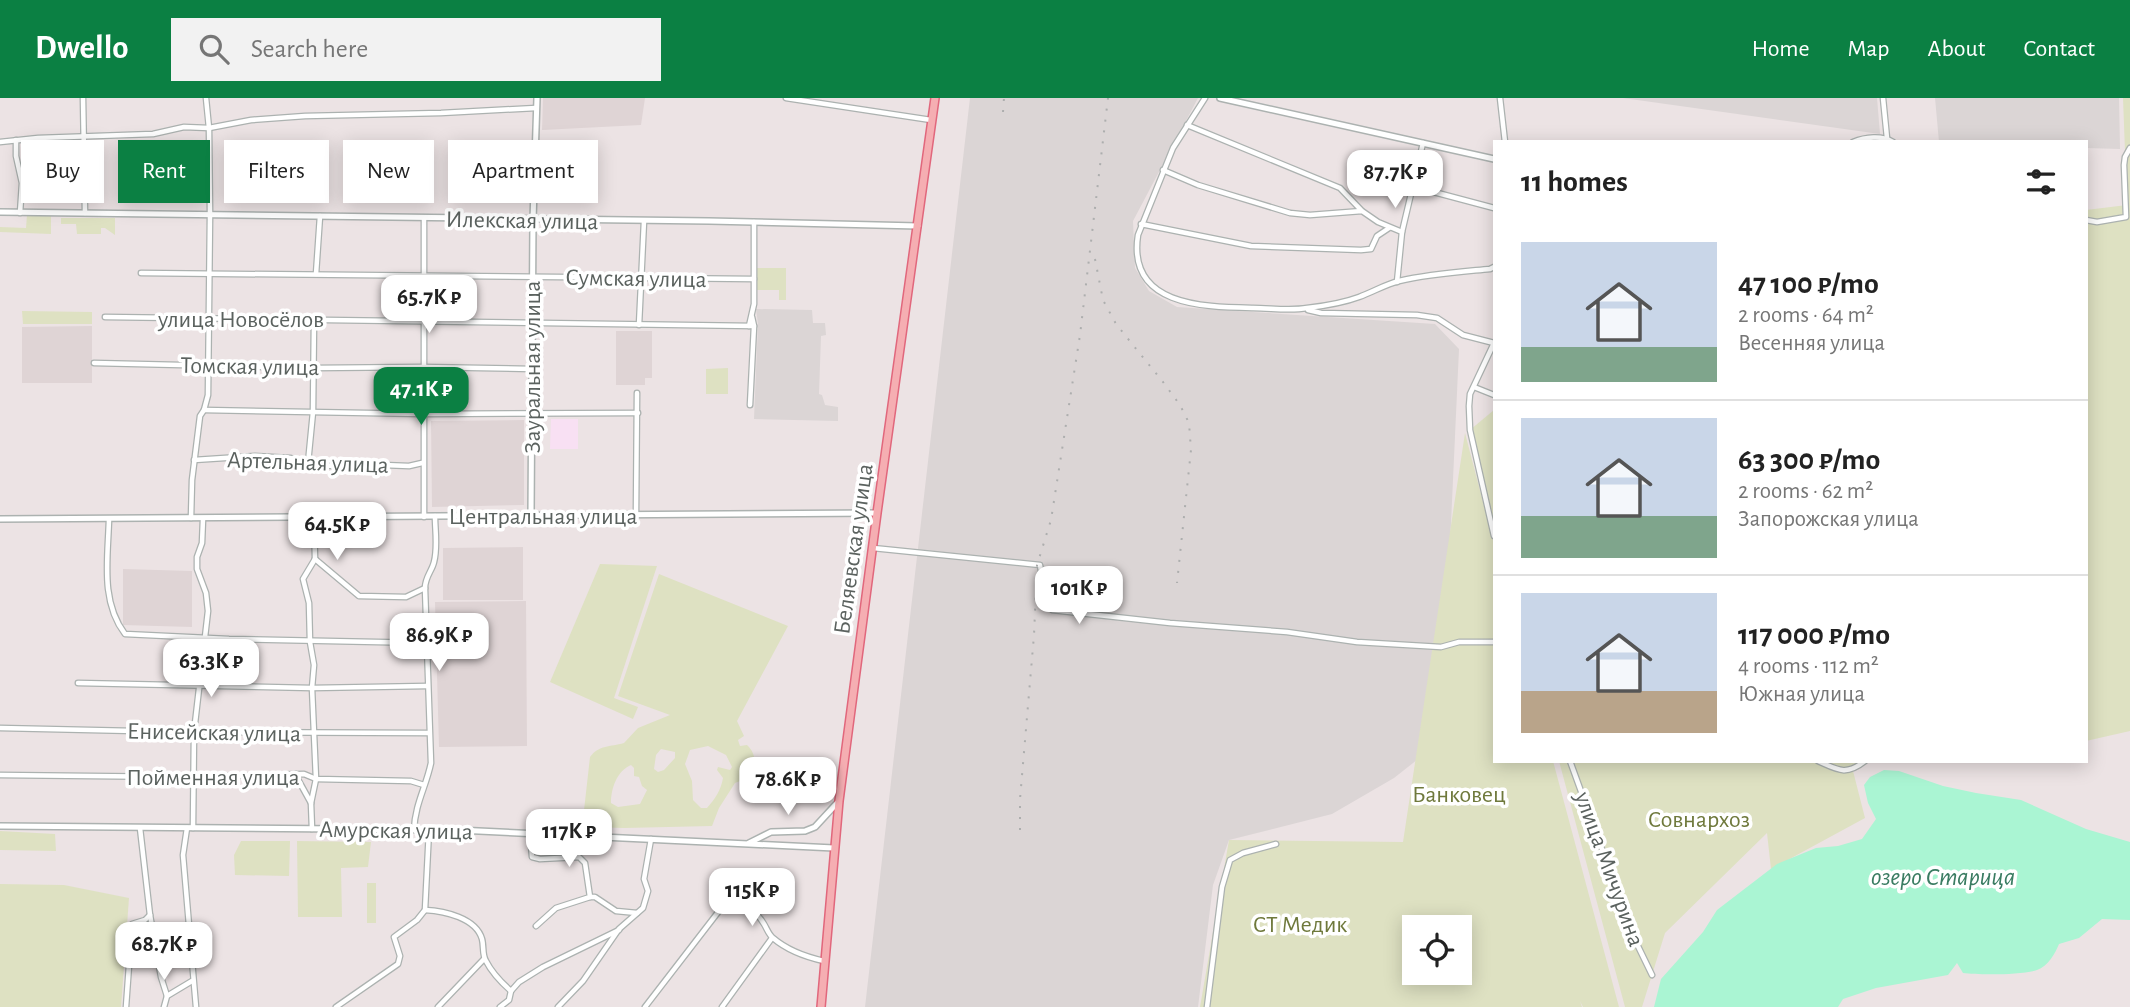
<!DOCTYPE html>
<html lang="en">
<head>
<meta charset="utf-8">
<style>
	body { margin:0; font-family:"Alegreya Sans",sans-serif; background:#f2f2f2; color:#222; height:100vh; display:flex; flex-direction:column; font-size:26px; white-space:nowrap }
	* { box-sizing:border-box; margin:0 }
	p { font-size:23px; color:#767676 }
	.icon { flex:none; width:38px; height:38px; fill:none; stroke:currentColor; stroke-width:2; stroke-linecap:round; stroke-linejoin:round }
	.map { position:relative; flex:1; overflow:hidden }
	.side { position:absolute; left:1493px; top:42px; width:595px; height:623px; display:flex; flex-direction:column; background:#fff; border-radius:0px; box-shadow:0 4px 18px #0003 }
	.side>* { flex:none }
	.guide { position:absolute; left:21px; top:42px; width:665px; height:63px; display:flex; gap:14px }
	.controls { position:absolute; left:1402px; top:817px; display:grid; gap:14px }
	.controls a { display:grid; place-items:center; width:70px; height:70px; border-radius:0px; background:#fff; box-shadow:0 4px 18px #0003; font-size:35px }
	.price { position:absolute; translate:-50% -60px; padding:0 16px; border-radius:14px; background:#fff; color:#222; font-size:23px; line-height:46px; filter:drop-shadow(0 2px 4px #0008) }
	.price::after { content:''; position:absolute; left:50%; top:42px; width:21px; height:16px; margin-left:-10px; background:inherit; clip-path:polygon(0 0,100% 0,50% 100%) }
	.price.selected { background:#0b8043; color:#fff }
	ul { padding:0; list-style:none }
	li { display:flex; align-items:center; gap:21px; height:175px; padding:0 28px }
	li+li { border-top:2px solid #e0e0e0 }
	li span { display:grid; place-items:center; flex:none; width:196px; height:140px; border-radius:0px; color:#555 }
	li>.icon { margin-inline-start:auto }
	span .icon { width:84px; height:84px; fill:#fffc; stroke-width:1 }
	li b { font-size:30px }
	h2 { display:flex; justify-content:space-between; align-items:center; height:84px; padding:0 28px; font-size:30px }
	.tag { padding:0 24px; border-radius:0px; background:#fff; box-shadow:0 4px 18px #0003; font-size:24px; line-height:63px }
	.tag.selected { background:#0b8043; color:#fff }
	header { display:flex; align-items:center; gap:42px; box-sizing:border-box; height:98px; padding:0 35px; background:#0b8043; color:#fff }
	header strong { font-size:33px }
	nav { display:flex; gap:38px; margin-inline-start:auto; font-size:24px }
	.search { width:490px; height:63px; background:#f2f2f2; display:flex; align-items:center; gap:18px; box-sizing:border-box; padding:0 24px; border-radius:0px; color:#767676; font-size:26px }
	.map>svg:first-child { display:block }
</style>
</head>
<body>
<header>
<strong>Dwello</strong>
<div class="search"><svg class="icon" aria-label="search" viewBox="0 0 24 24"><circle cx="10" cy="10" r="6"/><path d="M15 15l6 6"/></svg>Search here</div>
<nav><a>Home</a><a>Map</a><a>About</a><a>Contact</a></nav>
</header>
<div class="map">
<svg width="2130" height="909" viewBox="0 0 2130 909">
	<rect width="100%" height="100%" fill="#ece3e4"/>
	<g fill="#dbd5d5">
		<path d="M970,0H1198L1133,123L1135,170L1149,193L1177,209L1435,226L1459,251L1441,643L1394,680L1332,716L1229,742L1213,787L1198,909H865Z"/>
		<path d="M1623,0H1877L1880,36Z"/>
		<path d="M1935,0H2119L2120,51L2086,50V44H1939Z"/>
		<path d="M756,211L812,212L813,225H825L826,237L821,238L819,296L822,297L825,307L838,309V323L754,321L758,226Z"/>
	</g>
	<g fill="#dfd4d5">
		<path d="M543,0H645L641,27L542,32Z"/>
		<path d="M92,228V285H22V229Z"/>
		<path d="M616,233H652V280H645V287H616Z"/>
		<path d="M524,322V407L432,409L431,323Z"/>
		<path d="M523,449V502H443V450Z"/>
		<path d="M123,471L192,473V529L123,527Z"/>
		<path d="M526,503L527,648L439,649L435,504Z"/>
	</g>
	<path fill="#f8e0f3" d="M551,321H578V351H550Z"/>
	<g fill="#dee1c2" fill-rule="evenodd">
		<path d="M2123,0H2130V633L2086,643V112L2127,107Z"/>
		<path d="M27,117H51V136L0,134V129L26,130Z"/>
		<path d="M61,120H115V137L105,130H101V136H77L76,126H61Z"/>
		<path d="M757,170H786V202H779V192H757Z"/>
		<path d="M22,213L92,214V226H23Z"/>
		<path d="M728,270V296H706V271Z"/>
		<path d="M1494,312V424L1470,332Z"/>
		<path d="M1465,335L1494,446V663H1553L1619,909H1583L1580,903L1582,909H1200L1229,742L1403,744ZM1414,830H1460V875H1414Z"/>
		<path d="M600,466L657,468L614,600L638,609L633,621L550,584Z"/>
		<path d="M659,476L788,528L737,623L744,638L738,642L740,648L747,647C762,661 752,680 735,685L719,710L712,728L624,730L593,729L587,727L583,721L590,659C599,647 610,649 624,645L638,630L670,617L618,598ZM708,648L726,657L732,669L730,672L718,669L717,672L723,680C721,692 715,701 707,710H701L693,702L692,683L685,666L690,652ZM661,651L675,654V660L664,672L658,674L654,671L656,657ZM631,667L634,670V678L639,679L642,688L647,692L640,706L618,709L611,705C611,690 617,673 631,667Z"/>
		<path d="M1559,663H1860L1852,669L1865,720L1771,771L1767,735L1665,835L1642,909H1625Z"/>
		<path d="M0,733L55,736L56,753L0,752Z"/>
		<path d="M241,743H290L289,778L235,777L234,757Z"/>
		<path d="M297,743L371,744L368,769L341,770L342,819H298Z"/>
		<rect x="367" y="785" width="9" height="40"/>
		<path d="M0,786L64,787L129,800L121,909H0Z"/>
	</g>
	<path fill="#aaf5d3" d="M1884,672L1899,673L1943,688L1976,695L2021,702L2086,731L2130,744V822L2102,821L2079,840L2059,846C2055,856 2048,868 2037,872C2023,877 1979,877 1963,875L1957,865L1948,877L1876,890L1843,901L1838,909H1654L1661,881L1703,834L1717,812L1777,766L1816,750L1838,748L1862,741L1876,721L1868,705L1864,687L1870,679Z"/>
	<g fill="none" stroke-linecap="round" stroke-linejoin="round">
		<defs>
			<g id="minor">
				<path d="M83,0L85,115"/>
				<path d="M786,0L931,22"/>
				<path d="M1205,0L1173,50L1138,137C1127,208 1203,209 1253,210C1271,210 1290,213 1307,210C1324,208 1343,205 1359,199C1373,194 1386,186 1399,183C1429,176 1459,174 1490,171L1494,169"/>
				<path d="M1500,0L1505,44"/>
				<path d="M1883,0L1887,40"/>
				<path d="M1187,27L1340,90L1361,112"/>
				<path d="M16,42V58L22,85L20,115"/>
				<path d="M0,44L38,40L153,36L184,29L209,30L251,22L305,18L441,15L536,10"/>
				<path d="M1853,44C1865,39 1882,37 1893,44"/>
				<path d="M1163,72L1198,87L1290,115L1310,117L1362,113L1378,124L1402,134"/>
				<path d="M1430,93L1494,110"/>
				<path d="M2086,122L2097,124L2126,119L2124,67L2125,59L2130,50"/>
				<path d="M1141,126L1251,148L1361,152L1371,151L1377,138L1389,130"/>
				<path d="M141,175L754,181"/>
				<path d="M316,176L320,118"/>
				<path d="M1397,184L1402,134L1423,45"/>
				<path d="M1308,212L1321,215L1417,217L1437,220L1463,237L1494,245"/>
				<path d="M105,219L754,228"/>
				<path d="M639,227L644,123"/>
				<path d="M749,228L754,206V124"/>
				<path d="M1494,245L1470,296L1469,308L1470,332L1494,438"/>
				<path d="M94,265L313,270L422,269L532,271"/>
				<path d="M1474,289L1494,297"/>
				<path d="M750,307L754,228L752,219"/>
				<path d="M204,312L423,316L638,315"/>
				<path d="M194,362L255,358L290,360L316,367L352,369L358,366L409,368L422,365"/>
				<path d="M308,365L313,314L314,221"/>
				<path d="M636,417L637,295"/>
				<path d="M424,419V120"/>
				<path d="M191,420L192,382L200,318L204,312L208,297L210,116L209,30L206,0"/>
				<path d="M314,420L315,461"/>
				<path d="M109,421C108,460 100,503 125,536L229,541L426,545"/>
				<path d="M873,450L1040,467L1046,504L1052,512L1170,525L1287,534L1357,544L1441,549L1459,544H1494"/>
				<path d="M315,461L359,498L406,499L425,490"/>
				<path d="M78,585L312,590L427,588"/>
				<path d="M0,630L180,634L428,635"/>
				<path d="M1570,663L1635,842L1652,877"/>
				<path d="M1818,663C1838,672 1846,678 1865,663"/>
				<path d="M295,676L311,705"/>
				<path d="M0,677L180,679L304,676L316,681L411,683L424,687"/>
				<path d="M140,730L150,817L161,879L167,898"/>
				<path d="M187,730L183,757L196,909"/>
				<path d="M193,730L194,634L208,513L206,495L197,471V459L202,445L203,421"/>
				<path d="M312,731L311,705L316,681L312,590L314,567L310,544L309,505L303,481L315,461"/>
				<path d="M414,732C415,706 426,689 431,665L425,490C425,479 432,473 434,464C438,449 435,433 435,418"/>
				<path d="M530,735L532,759L540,761L579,759L585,765L590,799L556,810L536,828"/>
				<path d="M590,799H595L616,813L637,815"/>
				<path d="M425,812C445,813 476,820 482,841C484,848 482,857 486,863C492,875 502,885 511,893"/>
				<path d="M126,909L132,826L145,822L150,817"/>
				<path d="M164,909L167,898L192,883"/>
				<path d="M336,909L398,866L400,858L394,839L417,822L425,812L429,732"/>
				<path d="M438,909L484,861"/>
				<path d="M500,909L509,902L511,893L519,884L543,869L619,832"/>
				<path d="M558,909L583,883L619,831L643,810L648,793L644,781L651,741"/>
				<path d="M645,909L719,813C737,799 753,808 764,826C767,831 769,837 773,840C787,852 806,859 824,863"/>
				<path d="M722,909L772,840"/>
				<path d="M1207,909L1222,789L1230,762L1243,755L1276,746"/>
			</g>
			<g id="tertiary">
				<path d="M1220,0L1494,61"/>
				<path d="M0,114L709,123L918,128"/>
				<path d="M531,417L533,122L537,0"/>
				<path d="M0,421L877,415"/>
				<path d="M0,728L458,732L834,750"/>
				<path d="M749,745L771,734L805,733L815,729L839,703"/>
			</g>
			<path id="primary" d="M821,909L839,703L877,415L935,0"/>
		</defs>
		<use href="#minor" stroke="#acb2b0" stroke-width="7"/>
		<use href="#tertiary" stroke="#acb2b0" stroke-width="8"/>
		<use href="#primary" stroke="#e1677c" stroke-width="10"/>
		<use href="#minor" stroke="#fff" stroke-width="4.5"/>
		<use href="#tertiary" stroke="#fff" stroke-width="5"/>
		<use href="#primary" stroke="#f5aeb2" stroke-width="7"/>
		<g stroke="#adaeae" stroke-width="2" stroke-dasharray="2 9" stroke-linecap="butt">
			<path d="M1003,14L1004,0"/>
			<path d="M1095,161L1103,202L1116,226L1163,284L1180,307L1189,325L1191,352L1177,485"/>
			<path d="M1020,732V701L1034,537L1037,467L1051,422L1080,237L1108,0"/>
		</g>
	</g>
	<g text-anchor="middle" stroke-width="7" stroke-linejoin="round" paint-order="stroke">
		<g font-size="24" fill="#5b625f" stroke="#fff">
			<text transform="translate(522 122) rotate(1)" y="8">Илекская улица</text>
			<text transform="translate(636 180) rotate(1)" y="8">Сумская улица</text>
			<text x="241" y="229">улица Новосёлов</text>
			<text transform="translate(250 268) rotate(1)" y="8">Томская улица</text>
			<text transform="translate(532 269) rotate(-90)" y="8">Зауральная улица</text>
			<text transform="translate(308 364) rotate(2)" y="8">Артельная улица</text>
			<text x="543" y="426">Центральная улица</text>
			<text transform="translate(853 451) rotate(-82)" y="8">Беляевская улица</text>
			<text transform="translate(214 634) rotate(1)" y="8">Енисейская улица</text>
			<text x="213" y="687">Пойменная улица</text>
			<text transform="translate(396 732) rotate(1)" y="8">Амурская улица</text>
			<text transform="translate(1610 771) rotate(70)" y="8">улица Мичурина</text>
		</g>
		<g font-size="24" fill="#6f793c" stroke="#fff">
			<text x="1459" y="704">Банковец</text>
			<text x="1699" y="729">Совнархоз</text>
			<text x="1300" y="834">СТ Медик</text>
		</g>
		<g font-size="26" font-style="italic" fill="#3a7c62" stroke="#fff">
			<text x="1943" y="787">озеро Старица</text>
		</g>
	</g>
</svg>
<div class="controls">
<a><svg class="icon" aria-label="locate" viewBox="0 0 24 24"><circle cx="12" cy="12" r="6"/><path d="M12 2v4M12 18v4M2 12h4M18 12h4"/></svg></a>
</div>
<b class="price" style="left:1395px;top:112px">87.7K ₽</b>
<b class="price" style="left:429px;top:237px">65.7K ₽</b>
<b class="price selected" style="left:421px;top:329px">47.1K ₽</b>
<b class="price" style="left:337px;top:464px">64.5K ₽</b>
<b class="price" style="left:1079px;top:528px">101K ₽</b>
<b class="price" style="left:439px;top:575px">86.9K ₽</b>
<b class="price" style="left:211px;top:601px">63.3K ₽</b>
<b class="price" style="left:788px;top:719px">78.6K ₽</b>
<b class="price" style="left:569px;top:771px">117K ₽</b>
<b class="price" style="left:752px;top:830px">115K ₽</b>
<b class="price" style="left:164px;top:884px">68.7K ₽</b>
<div class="guide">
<a class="tag">Buy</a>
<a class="tag selected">Rent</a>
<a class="tag">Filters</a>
<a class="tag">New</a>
<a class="tag">Apartment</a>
</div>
<section class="side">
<h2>11 homes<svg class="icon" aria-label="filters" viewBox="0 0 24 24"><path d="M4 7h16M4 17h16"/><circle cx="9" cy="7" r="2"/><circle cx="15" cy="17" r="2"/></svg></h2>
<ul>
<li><span style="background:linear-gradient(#c9d6e8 75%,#7fa58c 0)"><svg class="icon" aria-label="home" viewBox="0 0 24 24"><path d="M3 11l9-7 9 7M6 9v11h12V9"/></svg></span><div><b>47 100 ₽/mo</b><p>2 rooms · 64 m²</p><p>Весенняя улица</p></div></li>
<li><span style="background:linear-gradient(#c9d6e8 70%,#7fa58c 0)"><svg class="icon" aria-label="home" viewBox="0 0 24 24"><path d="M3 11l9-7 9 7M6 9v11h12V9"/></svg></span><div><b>63 300 ₽/mo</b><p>2 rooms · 62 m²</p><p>Запорожская улица</p></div></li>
<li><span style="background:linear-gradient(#c9d6e8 70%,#b9a48a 0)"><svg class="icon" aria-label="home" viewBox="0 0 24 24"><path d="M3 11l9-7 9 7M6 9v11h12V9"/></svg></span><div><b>117 000 ₽/mo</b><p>4 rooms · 112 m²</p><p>Южная улица</p></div></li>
</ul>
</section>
</div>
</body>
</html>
